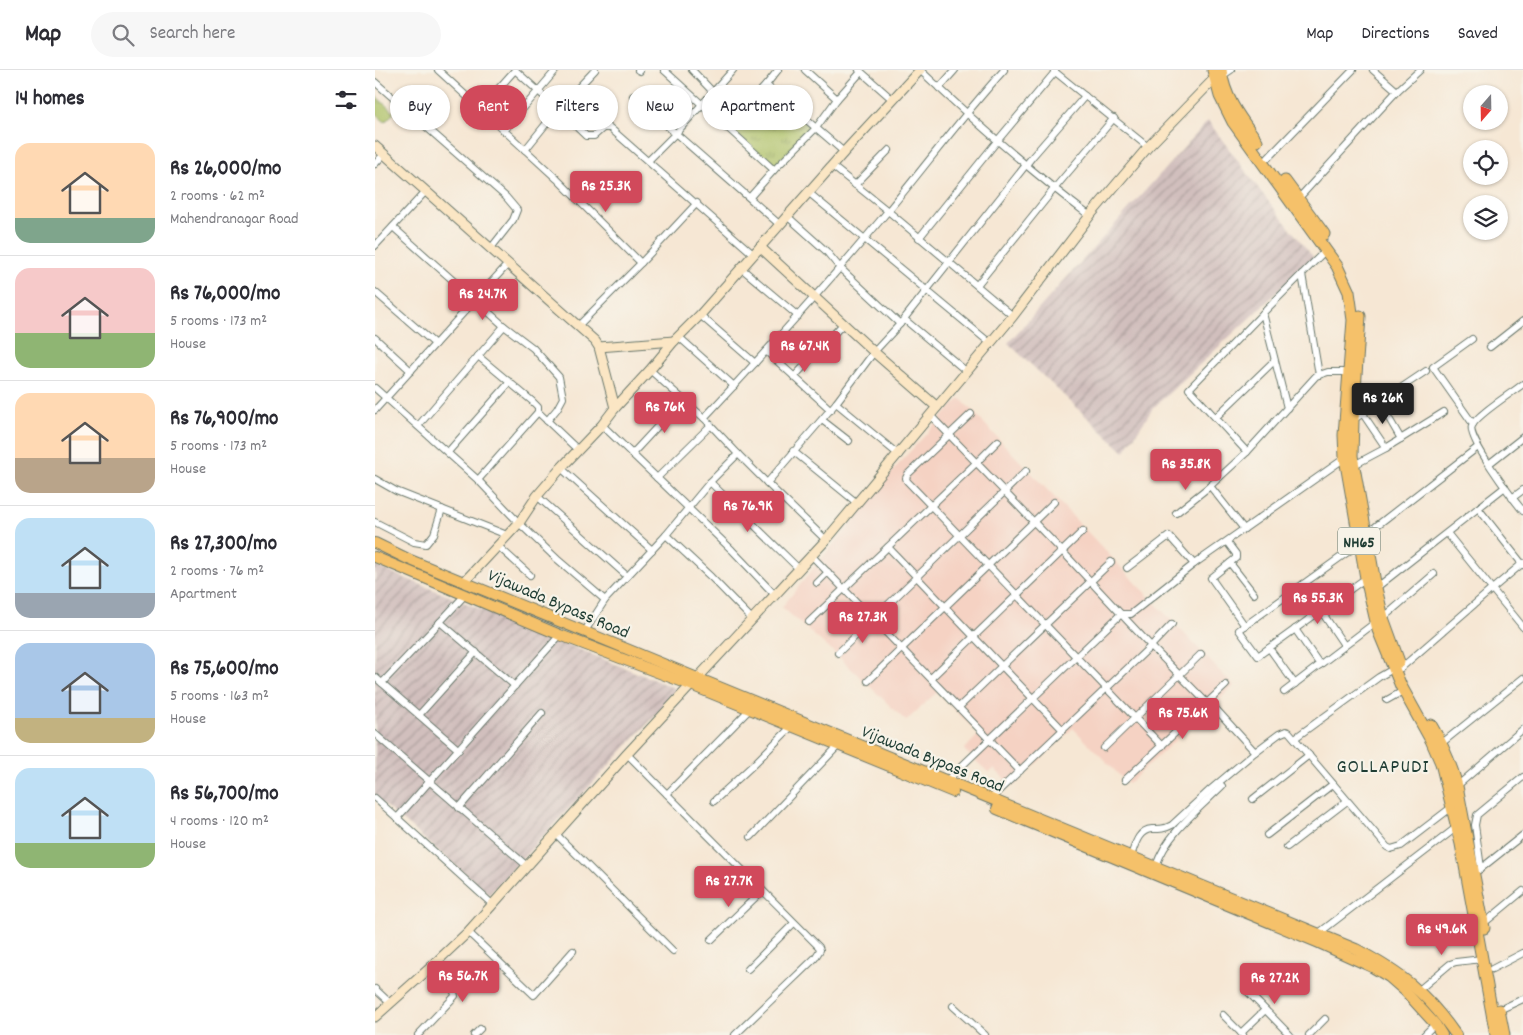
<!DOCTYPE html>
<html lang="en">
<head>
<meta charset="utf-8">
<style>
	body { margin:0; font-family:Dekko,sans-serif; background:#f7f7f7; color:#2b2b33; height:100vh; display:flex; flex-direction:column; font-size:19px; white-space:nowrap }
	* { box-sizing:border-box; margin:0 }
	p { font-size:16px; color:#7c7c81 }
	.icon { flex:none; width:28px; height:28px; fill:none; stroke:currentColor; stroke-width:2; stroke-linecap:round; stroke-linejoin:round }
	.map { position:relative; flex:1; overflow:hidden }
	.drawer { display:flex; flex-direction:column; background:#fff; width:375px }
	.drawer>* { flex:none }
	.banner { position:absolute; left:15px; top:15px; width:475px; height:45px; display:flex; gap:10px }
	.needle { width:32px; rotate:200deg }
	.controls { position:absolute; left:1088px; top:15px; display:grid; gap:10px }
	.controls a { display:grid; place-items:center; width:45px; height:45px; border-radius:50%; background:#fff; box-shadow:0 1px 4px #0004; font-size:25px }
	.price { position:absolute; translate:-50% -42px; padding:0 11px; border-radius:5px; background:#d1495b; color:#fff; font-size:16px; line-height:32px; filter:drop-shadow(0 1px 2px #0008) }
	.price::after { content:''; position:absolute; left:50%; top:30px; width:15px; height:11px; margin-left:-8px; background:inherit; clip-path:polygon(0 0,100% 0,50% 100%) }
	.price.selected { background:#222; color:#fff }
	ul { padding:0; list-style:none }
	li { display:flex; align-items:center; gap:15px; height:125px; padding:0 15px }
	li+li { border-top:1px solid #e1e1e2 }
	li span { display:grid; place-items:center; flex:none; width:140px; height:100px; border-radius:15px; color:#555 }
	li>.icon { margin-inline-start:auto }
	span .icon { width:60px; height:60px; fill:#fffc; stroke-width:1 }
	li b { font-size:21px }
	h2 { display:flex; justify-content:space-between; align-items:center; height:60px; padding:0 15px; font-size:21px }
	.chip { padding:0 18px; border-radius:22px; background:#fff; box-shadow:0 1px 4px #0004; font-size:18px; line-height:45px }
	.chip.selected { background:#d1495b; color:#fff }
	header { display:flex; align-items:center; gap:30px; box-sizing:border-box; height:70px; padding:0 25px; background:#fff; border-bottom:1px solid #e1e1e2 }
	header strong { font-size:24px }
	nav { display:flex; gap:28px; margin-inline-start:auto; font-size:18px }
	.search { width:350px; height:45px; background:#f7f7f7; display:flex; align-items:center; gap:12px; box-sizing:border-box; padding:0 18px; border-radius:28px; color:#7c7c81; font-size:19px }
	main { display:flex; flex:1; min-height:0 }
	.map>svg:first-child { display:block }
</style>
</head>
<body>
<header>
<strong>Map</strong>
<div class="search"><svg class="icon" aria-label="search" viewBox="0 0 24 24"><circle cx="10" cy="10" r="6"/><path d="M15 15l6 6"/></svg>Search here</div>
<nav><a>Map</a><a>Directions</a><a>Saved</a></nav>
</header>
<main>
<section class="drawer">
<h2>14 homes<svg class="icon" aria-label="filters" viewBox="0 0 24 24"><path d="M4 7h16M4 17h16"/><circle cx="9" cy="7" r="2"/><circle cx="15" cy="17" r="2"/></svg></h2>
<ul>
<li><span style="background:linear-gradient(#ffd9b3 75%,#7fa58c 0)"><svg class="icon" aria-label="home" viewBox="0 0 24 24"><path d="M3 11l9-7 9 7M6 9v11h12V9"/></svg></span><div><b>Rs 26,000/mo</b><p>2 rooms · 62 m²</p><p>Mahendranagar Road</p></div></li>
<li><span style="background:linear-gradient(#f6c9c9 65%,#8fb573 0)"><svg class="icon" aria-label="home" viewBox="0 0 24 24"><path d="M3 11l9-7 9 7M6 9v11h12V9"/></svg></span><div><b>Rs 76,000/mo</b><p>5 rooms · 173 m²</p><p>House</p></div></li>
<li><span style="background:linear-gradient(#ffd9b3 65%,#b9a48a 0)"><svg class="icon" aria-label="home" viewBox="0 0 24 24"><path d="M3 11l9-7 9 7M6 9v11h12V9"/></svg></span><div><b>Rs 76,900/mo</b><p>5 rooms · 173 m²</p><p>House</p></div></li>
<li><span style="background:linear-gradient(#bfe0f5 75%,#9aa5b1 0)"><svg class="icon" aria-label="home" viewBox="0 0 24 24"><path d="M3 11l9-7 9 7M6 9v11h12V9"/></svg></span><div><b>Rs 27,300/mo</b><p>2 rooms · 76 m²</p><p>Apartment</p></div></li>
<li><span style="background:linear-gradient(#a9c7e8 75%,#c2b280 0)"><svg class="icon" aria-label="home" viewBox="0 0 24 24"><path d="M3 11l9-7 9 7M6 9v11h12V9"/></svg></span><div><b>Rs 75,600/mo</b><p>5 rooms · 163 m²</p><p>House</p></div></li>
<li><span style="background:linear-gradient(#bfe0f5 75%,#8fb573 0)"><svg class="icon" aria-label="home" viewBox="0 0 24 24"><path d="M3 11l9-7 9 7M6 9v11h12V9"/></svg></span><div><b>Rs 56,700/mo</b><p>4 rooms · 120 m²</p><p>House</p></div></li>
</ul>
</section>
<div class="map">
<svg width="1148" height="965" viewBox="0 0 1148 965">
	<defs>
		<pattern id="industrial-furrows" width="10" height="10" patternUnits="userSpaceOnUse" patternTransform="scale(1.25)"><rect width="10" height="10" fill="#d1bfbd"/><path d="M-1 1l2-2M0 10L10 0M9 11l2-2" fill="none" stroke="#a99c9a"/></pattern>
		<pattern id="park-tufts" width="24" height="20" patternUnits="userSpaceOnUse" patternTransform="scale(1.25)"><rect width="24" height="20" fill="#acc064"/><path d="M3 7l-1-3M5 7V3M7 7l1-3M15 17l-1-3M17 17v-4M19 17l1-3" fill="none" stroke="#8b9d53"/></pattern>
	</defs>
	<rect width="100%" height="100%" fill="#f7f3e8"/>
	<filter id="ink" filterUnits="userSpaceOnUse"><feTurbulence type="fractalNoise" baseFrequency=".02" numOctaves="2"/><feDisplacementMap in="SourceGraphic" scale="10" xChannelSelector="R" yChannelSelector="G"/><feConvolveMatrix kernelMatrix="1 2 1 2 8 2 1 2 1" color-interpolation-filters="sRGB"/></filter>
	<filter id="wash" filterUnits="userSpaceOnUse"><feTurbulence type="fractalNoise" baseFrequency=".0096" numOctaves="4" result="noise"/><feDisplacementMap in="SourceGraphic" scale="20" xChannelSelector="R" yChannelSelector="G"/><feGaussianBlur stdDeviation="1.12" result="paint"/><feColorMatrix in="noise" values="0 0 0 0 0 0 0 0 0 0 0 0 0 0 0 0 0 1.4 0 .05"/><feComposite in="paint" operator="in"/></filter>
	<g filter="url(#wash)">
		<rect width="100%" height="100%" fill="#f6e7d4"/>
		<path fill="#f5d2c3" d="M585,328L859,616L753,714L698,658L638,716L619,699L614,703L589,680L604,664L562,622L531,651L464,587L407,537L528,389Z"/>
		<g fill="url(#industrial-furrows)">
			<path d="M833,51L890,127L939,188L778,338L749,382L633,273Z"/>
			<path d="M0,496L304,620L114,824L0,727Z"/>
		</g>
		<g fill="url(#park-tufts)" stroke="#667e4c">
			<path d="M391,19L437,59L398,98L356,60Z"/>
			<path d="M0,25L19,43L10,52L0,43Z"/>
		</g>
	</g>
	<g filter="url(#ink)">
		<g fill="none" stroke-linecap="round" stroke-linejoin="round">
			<defs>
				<g id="street">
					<path d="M63,0L182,109L266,193"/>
					<path d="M140,0L183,39L211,66H219L228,58H235L378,184"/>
					<path d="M263,0L265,1"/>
					<path d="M289,0L399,100"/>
					<path d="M317,0L338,22"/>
					<path d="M430,0L462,29L486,2"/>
					<path d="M484,0L518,30"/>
					<path d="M545,0C599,51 655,101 715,146"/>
					<path d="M998,0L1022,21"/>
					<path d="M679,1L773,77"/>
					<path d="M847,6L856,0"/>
					<path d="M0,12L131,127L142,140L138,150L116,178"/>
					<path d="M391,15L403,0"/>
					<path d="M564,18L580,0"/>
					<path d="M258,26L404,154"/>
					<path d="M106,38L140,0"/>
					<path d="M351,58L391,15L469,82"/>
					<path d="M129,61L181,0"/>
					<path d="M150,80L183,39L220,0"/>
					<path d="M893,88L978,0"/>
					<path d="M273,91L302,62L358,0"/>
					<path d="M0,94L9,84"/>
					<path d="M457,96L513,141L638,246"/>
					<path d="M480,115L514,80"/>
					<path d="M433,122L615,273"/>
					<path d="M375,127L399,100L441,58L462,29"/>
					<path d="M923,129L1022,21L1045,0"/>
					<path d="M412,146L451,181L465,198L525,254"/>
					<path d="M544,168L623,70L680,2"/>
					<path d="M0,176L51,121"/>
					<path d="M133,194L100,230L129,256L158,278L184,307L188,328L182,339L172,351"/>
					<path d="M366,198L423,246"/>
					<path d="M927,204L944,305"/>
					<path d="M602,215L679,119L739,48"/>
					<path d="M0,222L60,274"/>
					<path d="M888,243L951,180"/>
					<path d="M325,245L380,293"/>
					<path d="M529,249L591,301"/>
					<path d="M203,256L266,193L322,133"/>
					<path d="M304,267L359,316"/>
					<path d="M0,268L36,301"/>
					<path d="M1097,269L1058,297L1098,354"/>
					<path d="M1115,277L1148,251"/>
					<path d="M391,281L456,340"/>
					<path d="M103,286L157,331L163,337V342"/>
					<path d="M419,307L468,254"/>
					<path d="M1148,314C1137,323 1101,345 1097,356C1091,367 1138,429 1148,441"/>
					<path d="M0,318L103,410L144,453L182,489L230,530"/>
					<path d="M461,333L524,385"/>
					<path d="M1005,333L1026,369"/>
					<path d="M0,340L100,230L18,157"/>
					<path d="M596,344L533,404L531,408L532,411L787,676"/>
					<path d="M988,344L1011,378"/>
					<path d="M555,345L688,482L776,576L615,729"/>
					<path d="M841,347L899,291"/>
					<path d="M329,348C392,281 454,212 513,141C552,94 588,45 629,0"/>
					<path d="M447,350L474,371"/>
					<path d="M978,350L1051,301"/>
					<path d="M227,355L357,480L400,525"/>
					<path d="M43,356L129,256"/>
					<path d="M418,381L482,433"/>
					<path d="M73,382L135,312"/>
					<path d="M872,382L814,319L888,243L912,338"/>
					<path d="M257,384L308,329"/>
					<path d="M363,384L392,413L461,333L499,282L525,254L658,86L710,26"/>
					<path d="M1115,393L1148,367"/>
					<path d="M979,395L1011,378L1069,342"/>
					<path d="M186,398L277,480"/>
					<path d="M282,408L336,355"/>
					<path d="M0,409L21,421L132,465"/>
					<path d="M103,410L163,342L203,380"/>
					<path d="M335,412L424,499"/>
					<path d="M392,413L451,470"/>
					<path d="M835,416L869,459"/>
					<path d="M162,426L252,506"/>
					<path d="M1137,428L1148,420"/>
					<path d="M1103,438L1148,495"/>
					<path d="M801,443L835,416L872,382L941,306L953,302H974"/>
					<path d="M0,452L39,472L51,474L59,464L67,439"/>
					<path d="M1072,463L1117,519L1148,493"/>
					<path d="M991,464L1103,377"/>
					<path d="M291,465L336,507L377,549"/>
					<path d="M852,472L861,484V488L836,508L870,556"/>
					<path d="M984,474L864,560L883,586L991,508"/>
					<path d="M123,476L155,505"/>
					<path d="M513,477L687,659"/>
					<path d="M437,486L645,701"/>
					<path d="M855,493L879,524"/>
					<path d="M752,498L794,466L819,494"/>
					<path d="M442,513L453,502"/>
					<path d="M928,514L969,575"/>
					<path d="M1001,518L1130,417"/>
					<path d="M90,525L65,552L140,616"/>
					<path d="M1008,548L1059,504"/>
					<path d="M434,552L601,393L623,371"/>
					<path d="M797,554L776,576L832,633"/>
					<path d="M920,559L945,595"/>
					<path d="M210,561L230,530L291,465L335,412L363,384L329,348L275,300"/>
					<path d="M894,578L920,614"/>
					<path d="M463,583L651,401"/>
					<path d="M1026,598L1117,519L1148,557"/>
					<path d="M0,607L84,680"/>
					<path d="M556,608L708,461"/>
					<path d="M493,611L679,432"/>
					<path d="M7,613L65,552"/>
					<path d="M909,622L1001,552"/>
					<path d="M1012,630L1028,621"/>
					<path d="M584,637L736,492"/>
					<path d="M840,638L880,682L904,664L911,661L914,662L1012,777L1016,779L1026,776L1077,737"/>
					<path d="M44,645L101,582"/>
					<path d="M0,664L152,796"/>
					<path d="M920,668L1004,607L1018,599"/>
					<path d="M1067,673L1148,608"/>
					<path d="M729,678L826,584"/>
					<path d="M252,684L444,877L445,880L440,888L360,965"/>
					<path d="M750,710L851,615"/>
					<path d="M569,713L746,544H756L819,494L970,388"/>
					<path d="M1082,716L1148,659"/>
					<path d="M292,724L374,640"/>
					<path d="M0,728L117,834"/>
					<path d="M878,729L934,685"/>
					<path d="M339,731L377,696L416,657"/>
					<path d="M84,738L167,643"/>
					<path d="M22,748L185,565"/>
					<path d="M181,764L298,881"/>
					<path d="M892,765L958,714"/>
					<path d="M376,767L463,676"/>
					<path d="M912,777L972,731"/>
					<path d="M756,786C760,775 763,760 777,759C785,759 790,759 797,755L836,719L880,682"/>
					<path d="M781,796C792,763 823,740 847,716"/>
					<path d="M1106,798L1100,755L1102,745L1148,707"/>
					<path d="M1104,800L1148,765"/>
					<path d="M1108,854L1148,821"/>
					<path d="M93,862L159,925L198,881"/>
					<path d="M944,863L1082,757"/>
					<path d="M336,870L387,821"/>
					<path d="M373,899L419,853"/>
					<path d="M1117,899L1148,883"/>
					<path d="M0,919L15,933"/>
					<path d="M871,920L915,965"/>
					<path d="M1044,920L1075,894L1081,892L1107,889"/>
					<path d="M578,936L610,965"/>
					<path d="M1124,940L1148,929"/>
					<path d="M848,945L868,965"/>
					<path d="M866,963L890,940"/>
					<path d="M43,965L80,926C79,915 64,905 56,897"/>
					<path d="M99,965L105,959"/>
					<path d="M934,965L950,949"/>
					<path d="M1049,965L1060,954"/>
				</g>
				<g id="secondary">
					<path d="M0,76L220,271L224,277L240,338"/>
					<path d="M385,177L499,282L562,337"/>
					<path d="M224,277L299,271"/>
					<path d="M89,512L144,453L162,426L186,398L227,355L240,338L275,300L299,271L325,245L469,82L545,0"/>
					<path d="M0,947L56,897L93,862L252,684L451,470L638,246L717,143L773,77L839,9L843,7"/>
				</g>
				<g id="primary">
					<path d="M0,473L33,489L981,879C1026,903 1051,922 1081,965"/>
					<path d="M0,487L185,565L316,615L578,722"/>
					<path d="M622,739L944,873L997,897L1014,907L1030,921L1060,954L1067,965"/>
				</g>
				<g id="highway">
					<path d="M838,0L845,26L858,52L962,196L974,222L978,250L969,365L970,388L991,508L1003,560L1026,616L1056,670L1066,693L1086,774L1121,965"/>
					<path d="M846,0C849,28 866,49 882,71"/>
					<path d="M910,111L949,164"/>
					<path d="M985,246L978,350L977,386L1001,518L1008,548L1024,592"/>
					<path d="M1056,655C1068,675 1076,694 1082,716L1109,858"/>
					<path d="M1124,940L1129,965"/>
				</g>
			</defs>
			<use href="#street" stroke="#6a786c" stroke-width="8"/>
			<use href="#secondary" stroke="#6a786c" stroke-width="11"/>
			<use href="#primary" stroke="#6a786c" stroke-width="12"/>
			<use href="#highway" stroke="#6a786c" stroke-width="13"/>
			<use href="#street" stroke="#fff" stroke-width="6"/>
			<use href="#secondary" stroke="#fbe6c4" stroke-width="9"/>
			<use href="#primary" stroke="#f5c16b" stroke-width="10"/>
			<use href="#highway" stroke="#f5c16b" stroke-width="11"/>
		</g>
	</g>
	<g text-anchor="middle" stroke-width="4.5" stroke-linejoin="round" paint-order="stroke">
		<rect fill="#f7f3e8" stroke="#60746a" stroke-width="1" x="963" y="457.5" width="42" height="27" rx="4"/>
		<g font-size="16" font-weight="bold" fill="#1f3d34">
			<text x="984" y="477">NH65</text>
		</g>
		<g font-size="18" fill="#1f3d34" stroke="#f7f3e8">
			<text transform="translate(184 533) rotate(23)" y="6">Vijawada Bypass Road</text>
			<text transform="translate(558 688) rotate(22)" y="6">Vijawada Bypass Road</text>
		</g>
		<g font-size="20" letter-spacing="1" fill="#1f3d34" stroke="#f7f3e8">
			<text x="1008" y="702">GOLLAPUDI</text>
		</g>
	</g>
</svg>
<div class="controls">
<a><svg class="needle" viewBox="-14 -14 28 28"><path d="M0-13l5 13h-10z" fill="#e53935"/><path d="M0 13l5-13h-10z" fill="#7c7c81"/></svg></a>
<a><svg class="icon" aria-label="locate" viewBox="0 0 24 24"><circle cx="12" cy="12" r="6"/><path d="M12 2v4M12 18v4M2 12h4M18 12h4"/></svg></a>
<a><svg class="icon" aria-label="layers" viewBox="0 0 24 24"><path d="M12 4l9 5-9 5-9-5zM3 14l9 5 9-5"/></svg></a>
</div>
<b class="price" style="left:231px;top:143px">Rs 25.3K</b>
<b class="price" style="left:108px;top:251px">Rs 24.7K</b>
<b class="price" style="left:430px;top:303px">Rs 67.4K</b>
<b class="price selected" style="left:1008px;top:355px">Rs 26K</b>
<b class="price" style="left:290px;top:364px">Rs 76K</b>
<b class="price" style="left:811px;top:421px">Rs 35.8K</b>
<b class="price" style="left:373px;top:463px">Rs 76.9K</b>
<b class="price" style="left:943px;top:555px">Rs 55.3K</b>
<b class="price" style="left:488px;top:574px">Rs 27.3K</b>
<b class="price" style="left:808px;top:670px">Rs 75.6K</b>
<b class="price" style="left:354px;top:838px">Rs 27.7K</b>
<b class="price" style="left:1067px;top:886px">Rs 49.6K</b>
<b class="price" style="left:88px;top:933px">Rs 56.7K</b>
<b class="price" style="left:900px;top:935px">Rs 27.2K</b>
<div class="banner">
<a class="chip">Buy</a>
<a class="chip selected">Rent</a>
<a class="chip">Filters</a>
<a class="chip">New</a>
<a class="chip">Apartment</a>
</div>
</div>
</main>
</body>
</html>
